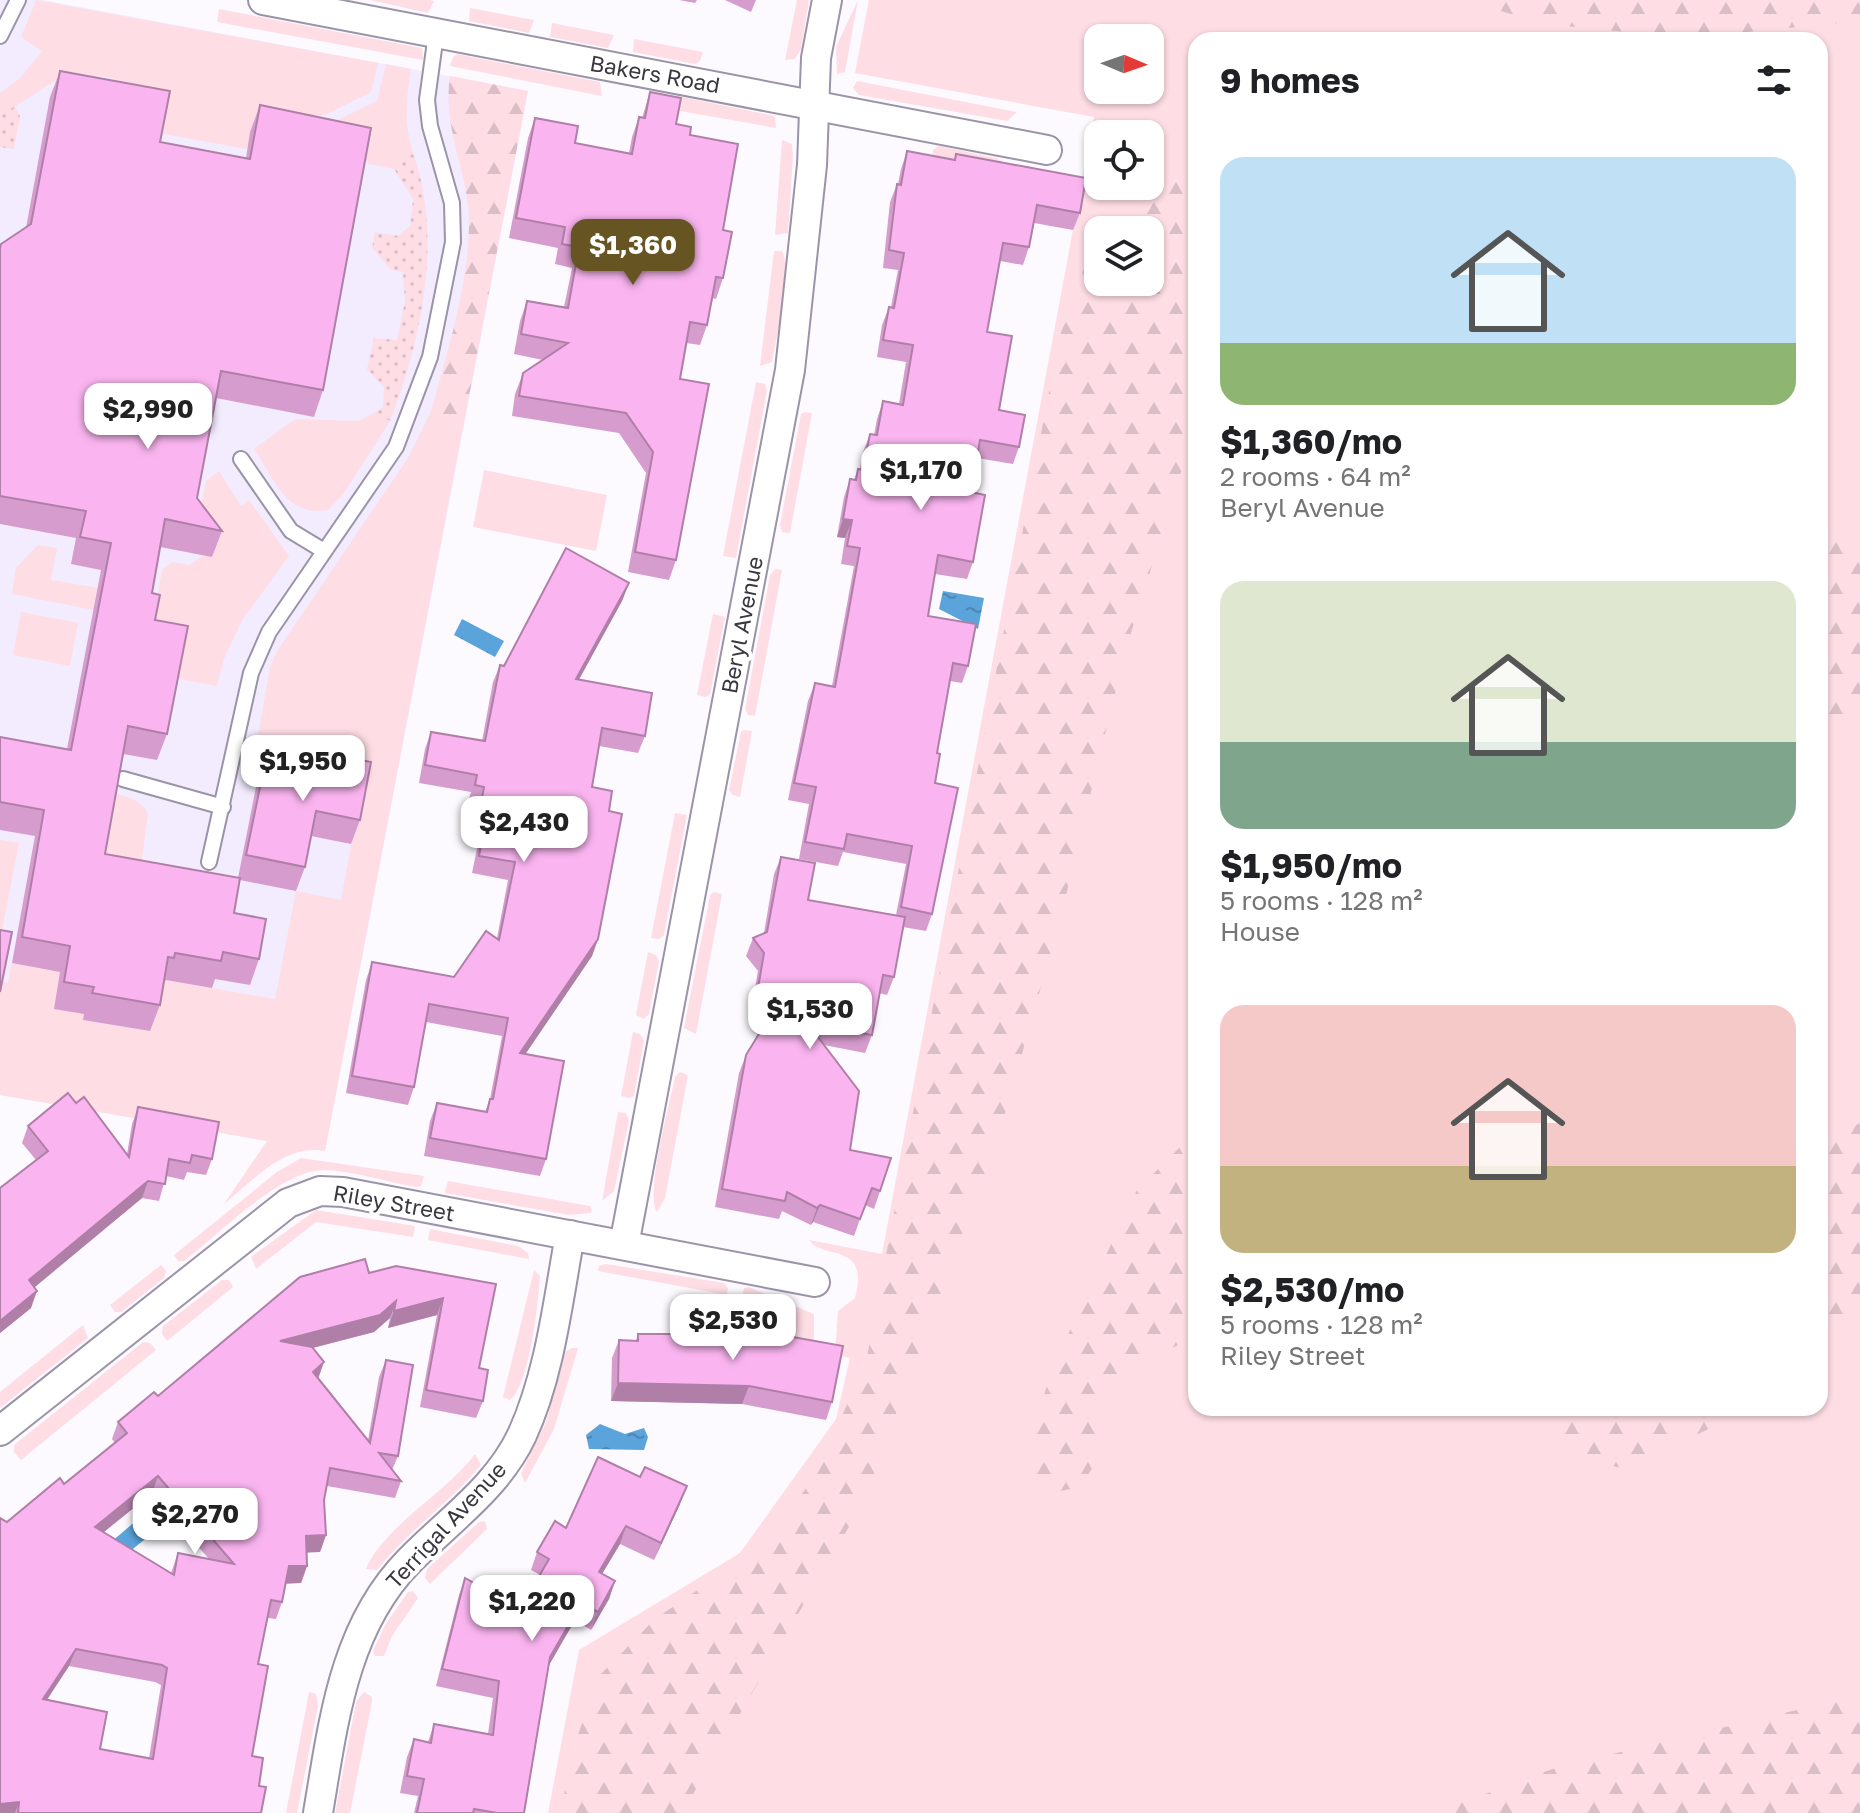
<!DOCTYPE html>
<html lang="en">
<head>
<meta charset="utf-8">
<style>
	body { margin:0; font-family:"Golos Text",sans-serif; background:#f6f6f6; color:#202124; height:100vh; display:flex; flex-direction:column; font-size:30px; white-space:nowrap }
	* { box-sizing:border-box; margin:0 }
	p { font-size:26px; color:#757577 }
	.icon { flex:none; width:44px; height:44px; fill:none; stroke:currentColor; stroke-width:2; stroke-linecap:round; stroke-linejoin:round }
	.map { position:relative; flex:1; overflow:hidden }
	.panel { position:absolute; left:1188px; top:32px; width:640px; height:1384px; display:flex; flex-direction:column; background:#fff; border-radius:24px; box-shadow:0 2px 6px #0004 }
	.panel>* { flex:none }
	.needle { width:52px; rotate:92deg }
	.fabs { position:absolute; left:1084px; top:24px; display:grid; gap:16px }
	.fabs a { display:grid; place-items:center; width:80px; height:80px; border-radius:16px; background:#fff; box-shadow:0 2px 6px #0004; font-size:40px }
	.price { position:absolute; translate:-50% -68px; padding:0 18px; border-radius:16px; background:#fff; color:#222; font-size:26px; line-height:52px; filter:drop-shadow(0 2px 4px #0008) }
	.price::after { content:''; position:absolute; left:50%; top:48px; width:24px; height:18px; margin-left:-12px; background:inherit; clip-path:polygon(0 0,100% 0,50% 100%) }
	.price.selected { background:#652; color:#fff }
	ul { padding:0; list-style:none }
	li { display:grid; align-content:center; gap:16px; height:424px; padding:0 32px }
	li span { display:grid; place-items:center; height:248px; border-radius:24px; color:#555 }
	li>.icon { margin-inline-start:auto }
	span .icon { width:144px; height:144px; fill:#fffc; stroke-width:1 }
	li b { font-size:34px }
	h2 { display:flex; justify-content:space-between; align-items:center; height:96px; padding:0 32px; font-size:34px }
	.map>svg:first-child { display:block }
</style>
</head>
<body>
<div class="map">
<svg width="1860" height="1813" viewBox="0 0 1860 1813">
	<defs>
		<pattern id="forest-firs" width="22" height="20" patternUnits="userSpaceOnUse" patternTransform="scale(2)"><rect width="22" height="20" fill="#fedde5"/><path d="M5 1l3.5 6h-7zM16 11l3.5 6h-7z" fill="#dabec6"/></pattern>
		<pattern id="garden-dots" width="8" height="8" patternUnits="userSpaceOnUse" patternTransform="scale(2)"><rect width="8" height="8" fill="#fedde5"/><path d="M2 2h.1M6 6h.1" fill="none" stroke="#dabec6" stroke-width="1.8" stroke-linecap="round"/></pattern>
		<pattern id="water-ripples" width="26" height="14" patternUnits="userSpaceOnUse" patternTransform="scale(2)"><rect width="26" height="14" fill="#5ba4db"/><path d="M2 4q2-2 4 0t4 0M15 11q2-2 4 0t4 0" fill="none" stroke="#4c86b3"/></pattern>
	</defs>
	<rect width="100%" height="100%" fill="#fcfaff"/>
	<path fill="#f2ecfe" d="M0,0H43L528,91L325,1151L0,1095Z"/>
	<g fill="#fedde5" fill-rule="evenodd">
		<path d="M36,0L378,63L371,92L325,115H311L251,132L247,149L158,133L113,78L69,72L0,116V93L20,78L42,51L21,37Z"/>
		<path d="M370,0H430L434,1L428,13Z"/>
		<path d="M797,0H809L801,49L795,59L785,60Z"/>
		<path d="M858,0L845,72L837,74L836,47Z"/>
		<path d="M869,0H1860V1813H548L579,1650L740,1553L836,1419L850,1358L835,1355L838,1311L855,1298C870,1241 824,1261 809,1240L882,1254L1094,117L855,73ZM1098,38H1150V90H1098ZM1196,40H1820V1408H1196ZM1098,134H1150V186H1098ZM1098,230H1150V282H1098Z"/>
		<path d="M470,8L534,20L529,33L469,21Z"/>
		<path d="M219,9L422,48L423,60L217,22Z"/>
		<path d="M552,23L614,35L608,48L550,37Z"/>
		<path d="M634,39L703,52L700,61L695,64L633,52Z"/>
		<path d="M457,54L600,82L602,96L450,66L453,57Z"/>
		<path d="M386,64L411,69C406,100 404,123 413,153L394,169L369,164L338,120L377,101Z"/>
		<path d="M857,81L1017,112L1007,121L859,95L853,88Z"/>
		<path d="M677,96L770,115L775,117L776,128L669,109L670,99Z"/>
		<path d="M782,140L792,144L793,156L788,233L775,235Z"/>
		<path d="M939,146L996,158L1022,173L932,159L933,150Z"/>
		<path d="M774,251H782C793,268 776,340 772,362L760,366Z"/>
		<path d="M756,382L765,384L767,391L736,558L723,556Z"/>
		<path d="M432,409L462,432L325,1151C284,1144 254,1180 224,1204L267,1141L0,1095V982L8,983L12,963L52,971L55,953L84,1014L83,1020L149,1031L158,983L165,980L275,999L296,891L341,900L362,787L322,766L255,753L270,667L277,651L408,458Z"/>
		<path d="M376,412L390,421L344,493L328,510C285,517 275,479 254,449L295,419L358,421Z"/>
		<path d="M805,412L812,413L790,533L782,532L780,525L801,414Z"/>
		<path d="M484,470L607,495L596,551L473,527Z"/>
		<path d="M219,471L241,506L249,500L289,556L242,620L224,659L217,686L173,678L150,621L12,594L16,568L38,545L57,548L51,580L157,598L162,570L172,562L189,565L204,555L198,519L206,481Z"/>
		<path d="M775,569L782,570L755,716L748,715L745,709L770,575Z"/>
		<path d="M21,612L78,623L70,666L13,655Z"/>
		<path d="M713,614L725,617L710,695L705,697L697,695Z"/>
		<path d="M744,730L752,731L740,797L733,795L729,790L741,732Z"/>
		<path d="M115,794C131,797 140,800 148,814L138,888L89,849Z"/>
		<path d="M675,813L687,815L664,935L659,939L651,938Z"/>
		<path d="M0,840L19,843L0,941Z"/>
		<path d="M714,892L722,894L696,1034L684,1028L710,895Z"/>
		<path d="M648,952L656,955L659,961L649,1014L644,1019L636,1015Z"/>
		<path d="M633,1032L640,1034L644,1041L634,1096L629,1098L621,1096Z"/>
		<path d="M680,1072L688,1075L665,1198L657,1212C645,1192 670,1104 675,1077Z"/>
		<path d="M618,1112L626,1113L629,1121L614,1191L602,1201Z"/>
		<path d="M301,1158L424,1176L421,1186L416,1187C387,1182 354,1171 324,1170C281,1170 218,1235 184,1261H178L174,1255L277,1172Z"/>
		<path d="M448,1181L590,1206L592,1210L591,1213L569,1215L445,1193Z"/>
		<path d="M316,1210L415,1226L413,1237L316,1222L256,1269L251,1257Z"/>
		<path d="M430,1229L518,1246L528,1253L529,1259L428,1240Z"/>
		<path d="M606,1264L724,1283L728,1288L727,1295L598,1271L599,1266Z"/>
		<path d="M161,1265L166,1271L164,1278L121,1312H115L110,1305Z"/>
		<path d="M534,1270L540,1276C538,1304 530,1383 510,1400L503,1397Z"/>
		<path d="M222,1280H229L233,1287L167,1341L162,1334L163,1326Z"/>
		<path d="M749,1287L814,1314V1340L782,1335L779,1309L742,1298L744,1288Z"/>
		<path d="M83,1325L88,1338L0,1408V1392Z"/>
		<path d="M143,1342L150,1343L156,1350L21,1460L14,1452V1445Z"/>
		<path d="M572,1348H578L554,1429L525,1483L521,1473L546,1422L565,1352Z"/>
		<path d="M475,1454L481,1465C449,1503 408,1531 377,1570L366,1569C384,1526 445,1494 475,1454Z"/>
		<path d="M485,1521L487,1529L430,1584L425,1578L427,1569L479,1522Z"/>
		<path d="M413,1591L418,1598L392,1636L384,1656H375L373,1651L385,1625L408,1592Z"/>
		<path d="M309,1692L316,1694L318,1706L297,1813H286Z"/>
		<path d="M364,1692L372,1697V1702L350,1813H335L356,1702Z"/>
	</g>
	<g fill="url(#forest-firs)">
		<path d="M1463,0H1860V21L1687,38L1545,24Z"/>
		<path d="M450,76L528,91L462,432L432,409C448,349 469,284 469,221C468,169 442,130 450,76Z"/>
		<path d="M1184,158L1196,166V424L1125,652L1061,916L999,1135L864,1501L682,1813H560L576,1740L600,1675L655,1619L768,1542L816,1474L866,1362L1059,338L1092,246L1098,239V282H1150V230H1105L1141,186H1150V175Z"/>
		<path d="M1860,536V715L1820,732V541Z"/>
		<path d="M1860,1123V1306L1820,1339V1142Z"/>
		<path d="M1196,1131V1336L1114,1377L1083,1412L1095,1433L1100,1456L1080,1487L1055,1492L1033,1480L1028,1448L1053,1366L1137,1190Z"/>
		<path d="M1541,1408H1738L1721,1423L1625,1469L1564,1454L1537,1431Z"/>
		<path d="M1860,1695V1813H1434L1558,1767Z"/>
	</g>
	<g fill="url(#garden-dots)">
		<path d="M15,106L20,116L14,149L0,147V116Z"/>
		<path d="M413,153C443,236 422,340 390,421L376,412L383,407L384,387L367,369L374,338L397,340L405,301L403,272L390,269L372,248L375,232L398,236L410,226L413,199L394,169Z"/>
	</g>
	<g fill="url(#water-ripples)">
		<path d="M943,591L984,598L978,629L939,609Z"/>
		<path d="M462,619L504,641L495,657L454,635Z"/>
		<path d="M600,1424L625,1434L644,1428L648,1437L644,1450L589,1449L586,1435Z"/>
		<path d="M143,1515L155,1531L123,1557L111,1542Z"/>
	</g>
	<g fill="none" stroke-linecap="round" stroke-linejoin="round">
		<defs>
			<g id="lane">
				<path d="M0,36L18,0"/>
				<path d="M241,459L291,531L324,551"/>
				<path d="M123,779L223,807"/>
				<path d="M209,862L251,673L269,632L396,447L430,357L453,242L452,203L430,126L427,100L436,34"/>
			</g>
			<g id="street">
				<path d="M263,0L1047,150"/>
				<path d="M624,1245L790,370L812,165L816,58L827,0"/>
				<path d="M0,1431L288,1203L320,1191L343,1192L815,1282"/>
				<path d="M318,1813C333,1725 343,1628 409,1561C449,1520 497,1488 522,1435C550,1374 558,1301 570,1235"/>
			</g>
		</defs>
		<use href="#lane" stroke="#9b94a8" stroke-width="18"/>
		<use href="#street" stroke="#9b94a8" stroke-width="32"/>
		<use href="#lane" stroke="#fff" stroke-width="14"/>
		<use href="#street" stroke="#fff" stroke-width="28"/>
	</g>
	<g fill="#d79cce" fill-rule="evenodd">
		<path d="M679,0H697L695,3Z"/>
		<path d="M725,0H756L751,12Z"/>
		<path d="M60,71L160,142L246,158L250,132L260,105L323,390L314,417L216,398L197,498L222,531L212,557L160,547L152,593L167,734L157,760L123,754L105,854L238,878L256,787L265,763L278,765L283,752L327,761L329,754L360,820L351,844L311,836L305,867L296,891L240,880L234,913L259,959L250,985L215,979L212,988L166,980L163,984L160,1005L150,1031L83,1020L84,1014L54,1009L60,972L12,963L35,836L0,830V737L67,749L101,570L71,564L76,538L0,524V247L26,228L50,97Z"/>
		<path d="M650,92L676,124L690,135L723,230V278L716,299L712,298L707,325L700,345L686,343L680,379L676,560L669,580L628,572L646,473L619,433L512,416L515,394L523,373L543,360L514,354L520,321L527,301L564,307L572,268L555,264L558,248L509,238L528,138L535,118L575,143L629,153L632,137L639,117L642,118Z"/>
		<path d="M907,151L954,160L956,154L1080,213L1073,230L1034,223L1029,247L1023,265L1000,261L987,332L999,410L1019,447L1013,464L977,458L971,492L973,562L967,579L935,574L928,616L968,666L962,683L950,681L937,753L935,783L932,914L926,931L903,927L894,977L887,995L879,993L872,1035L865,1053L824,1045L850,1150L880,1191L874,1209L865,1205L854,1236L813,1222L811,1225L782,1211L779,1219L715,1207L739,1073L746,1055L770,1015L751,1012L758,971L746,956L753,938L764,933L774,874L781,857L808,900L896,915L906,864L843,852L838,866L799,859L809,804L788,800L808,701L815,683L832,686L854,566L841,564L845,538L837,537L844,497L850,479L854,480L858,469H860L863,452L870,434L874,435L877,419L883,401L899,404L906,362L877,357L882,325L889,307H891L898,270L883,268L890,202L897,184H898L901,169Z"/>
		<path d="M629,583L622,601L579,679L645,736L638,753L599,746L592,787L609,811L598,939L592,956L525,1054L546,1159L540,1176L424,1156L430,1121L437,1103L485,1112L490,1099L502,1036L426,1022L414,1087L408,1105L346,1093L366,980L372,962L454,977L497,938L508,880L472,873L480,834L472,833L478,804L468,803L471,792L419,783L425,749L431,732L482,741L493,682L500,665L504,666Z"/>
		<path d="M76,1103L127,1154L132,1124L138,1107L212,1159L206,1175L187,1172L184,1180L166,1176L159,1201L142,1198L34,1287L31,1308L0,1333V1188L36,1160L22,1143L28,1126Z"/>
		<path d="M369,1273L496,1284L479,1368L483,1401L476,1418L420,1407L437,1315L388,1328L390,1318L374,1332L312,1348L318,1379L368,1440L379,1377L386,1360L398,1456L392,1470L401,1481L395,1498L327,1486L324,1500L326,1535L320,1552H306L307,1566L301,1583H286L282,1602L276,1619L268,1618L258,1664L252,1756L259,1786L261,1813H0L7,1522L64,1484L115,1443L112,1439L118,1422L158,1396ZM152,1493L209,1559L178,1553L171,1573L104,1532ZM69,1666L155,1682L161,1685L149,1758L100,1749L47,1700Z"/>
		<path d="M638,1334L832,1402L826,1420L742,1404L611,1401L612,1358L619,1340H636Z"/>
		<path d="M680,1504L654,1560L620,1544L602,1574L615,1581L609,1599L591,1630L575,1620L548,1666L524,1813H414L418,1796L400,1793L407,1757L414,1739L428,1742L434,1724L488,1734L493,1698L436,1686L459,1595L465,1578L520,1609L540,1575L531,1570L537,1552L566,1528Z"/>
	</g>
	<g fill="#af7fa8">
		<path d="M843,519L852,520L845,538L837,537Z"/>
		<path d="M629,583L622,601L570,696L576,679Z"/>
		<path d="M598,939L592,956L514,1071L520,1053Z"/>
		<path d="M148,1181L142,1198L23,1297L29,1280Z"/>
		<path d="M820,1205L813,1222L811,1225L817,1208Z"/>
		<path d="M37,1291L31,1308L0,1333V1321Z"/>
		<path d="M443,1298L437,1315L388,1328L394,1311Z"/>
		<path d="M396,1301L390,1318L374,1332L274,1358L280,1341Z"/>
		<path d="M324,1362L318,1379L313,1372Z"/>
		<path d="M618,1383L749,1386L742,1404L611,1401Z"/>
		<path d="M158,1476L152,1493L89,1544L95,1527Z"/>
		<path d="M687,1486L680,1504L654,1560L661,1543Z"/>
		<path d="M626,1526L620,1544L593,1589L599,1572Z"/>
		<path d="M326,1535L320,1552L299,1553L306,1536Z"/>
		<path d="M289,1566H307L301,1583L282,1584Z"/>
		<path d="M615,1581L609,1599L591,1630L598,1612Z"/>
		<path d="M581,1603L575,1620L544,1674L550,1657Z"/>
		<path d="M76,1649L69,1666L36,1716L43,1699Z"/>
		<path d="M19,1802L15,1813H0V1804Z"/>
	</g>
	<g fill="#fab5f0" stroke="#af7fa8" stroke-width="2" fill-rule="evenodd">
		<path d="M60,71L170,91L160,142L250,159L260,105L371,128L323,390L221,371L197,498L222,531L165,519L152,593L160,595L155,620L188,626L167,734L128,726L105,854L240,878L234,913L266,919L259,959L223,952L221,961L175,953L174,958L168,957L160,1005L92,993L94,987L64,982L70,946L22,937L44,810L0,802V737L71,750L111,543L80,537L86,511L0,496V249L1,244L31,224Z"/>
		<path d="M650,92L681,98L676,124L691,127L690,135L738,144L723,230L732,232L723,278L716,277L707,325L690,322L680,379L709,384L676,560L635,552L653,452L626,413L519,396L523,373L568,343L521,334L527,301L568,308L579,247L562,244L565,227L516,218L535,118L578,126L575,143L632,154L639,117L645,118Z"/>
		<path d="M907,151L955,160L956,154L1086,178L1080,213L1037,205L1029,247L1003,243L987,332L1012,336L999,410L1025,415L1019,447L980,440L971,492L985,495L973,562L938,555L928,616L976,624L968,666L953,663L937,753L940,754L935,783L958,788L932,914L901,907L912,846L847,834L844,849L805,842L816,787L794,783L815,683L835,687L860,548L847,546L852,520L843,519L850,479L856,480L858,469L863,470L870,434L877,435L883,401L903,405L913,345L883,340L889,307L894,308L904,253L889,250L897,184L901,185Z"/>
		<path d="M566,548L629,583L576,679L652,693L645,736L602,728L592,787L612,791L609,811L622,814L598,939L520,1053L564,1061L546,1159L430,1138L437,1103L487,1112L490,1099H493L508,1018L429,1004L414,1087L352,1076L372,962L454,977L486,931L499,940L515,862L479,856L486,816L479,815L484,787L475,785L477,775L425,765L431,732L485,741L500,665L504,666Z"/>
		<path d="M283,752L328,761L329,754L371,762L360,820L316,811L305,867L246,855L265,763L281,765Z"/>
		<path d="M781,857L815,863L808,900L905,917L894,977L883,975L872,1035L808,1024L859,1091L850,1150L891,1158L880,1191L872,1188L860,1219L820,1205L817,1208L787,1192L785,1201L722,1189L746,1055L781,998L757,994L764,953L753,938L767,932Z"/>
		<path d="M0,930L12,932L0,992Z"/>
		<path d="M68,1093L76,1103L84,1097L129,1157L138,1107L219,1122L212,1159L192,1155L190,1163L169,1159L165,1184L148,1181L29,1280L37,1291L0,1321V1188L48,1151L28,1126Z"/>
		<path d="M365,1259L369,1273L396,1266L496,1284L479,1368L488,1370L483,1401L426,1390L443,1298L394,1311L396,1301L380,1315L280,1341L312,1347L324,1362L313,1372L370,1443L386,1360L413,1365L398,1456L379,1453L401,1481L330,1468L324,1500L326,1535L306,1536L307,1566H289L282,1602L271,1600L258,1664L268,1666L252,1756L263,1758L259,1786L266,1787L261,1813H18L19,1802L0,1804V1518L7,1522L60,1478L64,1484L127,1433L118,1422L154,1392L158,1396L300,1277ZM158,1476L234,1564L178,1553L174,1575L95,1527ZM76,1649L162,1665L167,1668L153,1759L100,1749L107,1712L43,1699Z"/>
		<path d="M638,1334H776L843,1346L832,1402L749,1386L618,1383L619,1340L638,1341Z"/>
		<path d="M598,1457L640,1477L645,1467L687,1486L661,1543L626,1526L599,1572L615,1581L598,1612L581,1603L550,1657L524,1813H497L474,1809L473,1813H417L424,1779L407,1776L414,1739L431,1743L434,1724L493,1735L499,1681L442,1669L465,1578L520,1609L549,1559L537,1552L555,1521L566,1528Z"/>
	</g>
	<g text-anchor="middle" stroke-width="8" stroke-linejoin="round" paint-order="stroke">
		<g font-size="22" fill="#3a373f" stroke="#fff">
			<text transform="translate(655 74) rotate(10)" y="8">Bakers Road</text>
			<text transform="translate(742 625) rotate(-79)" y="8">Beryl Avenue</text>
			<text transform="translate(394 1203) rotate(10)" y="8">Riley Street</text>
			<text transform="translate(446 1525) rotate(-47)" y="8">Terrigal Avenue</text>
		</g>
	</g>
</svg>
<div class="fabs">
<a><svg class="needle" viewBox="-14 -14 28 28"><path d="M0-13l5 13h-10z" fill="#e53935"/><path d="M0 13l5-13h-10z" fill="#757577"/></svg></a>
<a><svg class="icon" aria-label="locate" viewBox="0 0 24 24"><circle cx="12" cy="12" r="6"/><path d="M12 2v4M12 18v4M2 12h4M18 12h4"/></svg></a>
<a><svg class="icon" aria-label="layers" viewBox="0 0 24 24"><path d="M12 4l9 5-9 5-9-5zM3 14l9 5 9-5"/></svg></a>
</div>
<b class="price selected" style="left:633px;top:287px">$1,360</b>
<b class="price" style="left:148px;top:451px">$2,990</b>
<b class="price" style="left:921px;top:512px">$1,170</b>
<b class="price" style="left:303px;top:803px">$1,950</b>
<b class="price" style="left:524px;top:864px">$2,430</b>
<b class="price" style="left:810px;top:1051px">$1,530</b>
<b class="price" style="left:733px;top:1362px">$2,530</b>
<b class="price" style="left:195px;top:1556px">$2,270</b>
<b class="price" style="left:532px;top:1643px">$1,220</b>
<section class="panel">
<h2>9 homes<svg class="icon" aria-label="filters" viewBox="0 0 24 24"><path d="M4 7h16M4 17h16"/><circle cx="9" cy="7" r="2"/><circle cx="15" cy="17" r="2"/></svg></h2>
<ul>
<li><span style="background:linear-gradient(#bfe0f5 75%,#8fb573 0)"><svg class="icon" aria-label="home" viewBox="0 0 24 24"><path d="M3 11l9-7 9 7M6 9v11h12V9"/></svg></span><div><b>$1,360/mo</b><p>2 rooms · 64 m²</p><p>Beryl Avenue</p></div></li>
<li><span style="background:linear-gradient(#dfe7d0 65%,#7fa58c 0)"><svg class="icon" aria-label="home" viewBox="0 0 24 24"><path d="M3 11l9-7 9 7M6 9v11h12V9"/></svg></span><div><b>$1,950/mo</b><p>5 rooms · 128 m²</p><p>House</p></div></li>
<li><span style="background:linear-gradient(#f6c9c9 65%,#c2b280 0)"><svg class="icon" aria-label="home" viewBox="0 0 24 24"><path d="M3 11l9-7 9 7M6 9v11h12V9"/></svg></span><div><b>$2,530/mo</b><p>5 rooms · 128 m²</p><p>Riley Street</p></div></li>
</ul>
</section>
</div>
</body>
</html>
